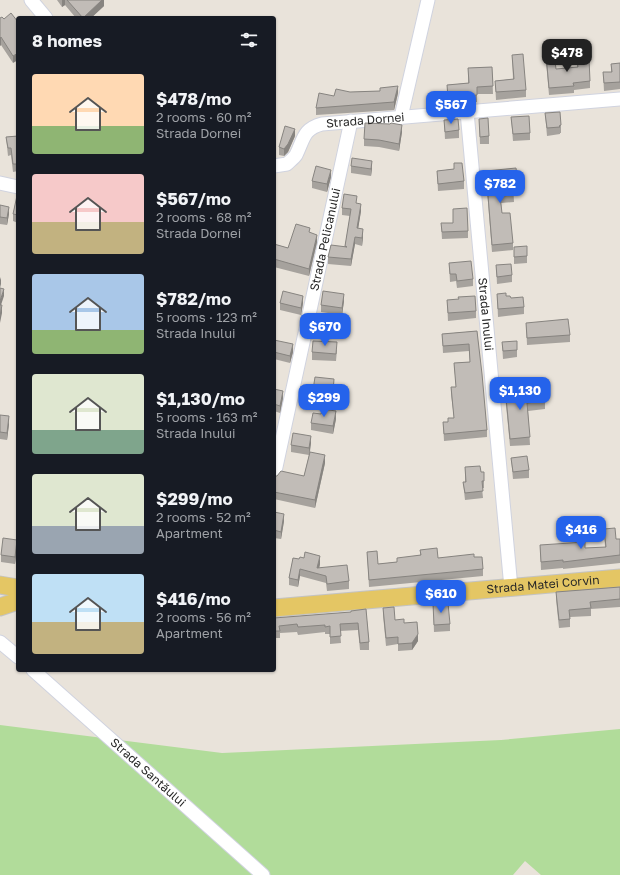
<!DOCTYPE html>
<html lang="en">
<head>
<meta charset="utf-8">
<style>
	body { margin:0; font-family:"Golos Text",sans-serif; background:#20242c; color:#f1f3f6; height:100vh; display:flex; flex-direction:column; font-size:15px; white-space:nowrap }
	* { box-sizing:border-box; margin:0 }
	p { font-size:13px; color:#9ea1a6 }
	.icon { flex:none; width:22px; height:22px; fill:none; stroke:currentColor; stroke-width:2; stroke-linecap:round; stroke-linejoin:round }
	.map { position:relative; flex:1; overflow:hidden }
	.side { position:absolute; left:16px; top:16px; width:260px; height:656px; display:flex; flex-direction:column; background:#171b24; border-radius:4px; box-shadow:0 1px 3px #0004 }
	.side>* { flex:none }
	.price { position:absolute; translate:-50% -34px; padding:0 9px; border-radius:8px; background:#2563eb; color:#fff; font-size:13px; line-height:26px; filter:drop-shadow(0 1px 2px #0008) }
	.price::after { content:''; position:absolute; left:50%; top:24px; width:12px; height:9px; margin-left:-6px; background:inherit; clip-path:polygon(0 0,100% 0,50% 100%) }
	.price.active { background:#222; color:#fff }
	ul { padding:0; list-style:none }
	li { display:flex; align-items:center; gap:12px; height:100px; padding:0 16px }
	li span { display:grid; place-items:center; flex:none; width:112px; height:80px; border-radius:4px; color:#555 }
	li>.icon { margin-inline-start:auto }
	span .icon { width:48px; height:48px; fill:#fffc; stroke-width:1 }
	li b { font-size:17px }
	h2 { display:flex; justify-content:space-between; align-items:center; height:48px; padding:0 16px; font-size:17px }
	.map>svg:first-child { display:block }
</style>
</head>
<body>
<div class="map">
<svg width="620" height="875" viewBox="0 0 620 875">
	<rect width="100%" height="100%" fill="#e9e3da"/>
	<path fill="#b1dc9a" d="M0,725L222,753L501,740L620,729V875H541L525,861L513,875H0Z"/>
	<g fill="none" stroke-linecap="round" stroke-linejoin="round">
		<defs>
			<g id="minor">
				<path d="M31,0L46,18"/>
				<path id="s1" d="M467,112L511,588"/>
				<path d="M401,117L428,0"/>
				<path id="s2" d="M274,166L287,164C290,161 294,158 296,155C304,139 303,129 322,124L620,99"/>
				<path d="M0,183L18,187"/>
				<path id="s3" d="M274,476L351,121"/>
				<path d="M0,642L18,657"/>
				<path id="s4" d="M33,670L263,875"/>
			</g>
			<g id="major">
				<path d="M0,585L18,588"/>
				<path d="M0,607L18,601"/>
				<path id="s5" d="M274,608L620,578"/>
			</g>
		</defs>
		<use href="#minor" stroke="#d0d3df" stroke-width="15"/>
		<use href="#major" stroke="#c3c3c3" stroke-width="19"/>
		<use href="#minor" stroke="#fff" stroke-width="13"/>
		<use href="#major" stroke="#e4c664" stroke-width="17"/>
	</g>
	<g fill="#a6a29d">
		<path d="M57,0H104V6L91,18H76L65,5L62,7Z"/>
		<path d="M4,19L18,22L13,63L1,45L0,46Z"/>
		<path d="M512,55L526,90V97L496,100L495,81L513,79Z"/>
		<path d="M546,55L556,69L577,67V60L590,81V88L574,90V93L549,95L546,62Z"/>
		<path d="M620,63V89L604,91L603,72H611V64Z"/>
		<path d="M492,67L493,94H477V102L448,105L447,85L468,83V68Z"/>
		<path d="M380,91L398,93L394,110L316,115V108L334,96L350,92Z"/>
		<path d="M545,113L561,125V133H560V134L547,136Z"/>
		<path d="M511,117L530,133V140L513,141Z"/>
		<path d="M479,119L489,136V144H480Z"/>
		<path d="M444,120L459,130V138L445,139Z"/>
		<path d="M402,132L399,151L379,147L364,146V139Z"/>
		<path d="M18,136V171L13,172L11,155L8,156L6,137Z"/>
		<path d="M295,136L288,152L284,156L279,155V147Z"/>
		<path d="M454,163L464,181V189L438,191L437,171L454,169Z"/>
		<path d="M351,166L372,168L371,176L351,173Z"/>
		<path d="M486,171L517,176V184H513L514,202L501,203L502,213L513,243V250L492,252L486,178Z"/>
		<path d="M331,177L327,192L312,188V181Z"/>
		<path d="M18,191V223L13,221V214Z"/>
		<path d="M357,203L361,211L358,228L363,237L362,246L355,244L351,266L328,264V257L345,246L350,216L342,215V208Z"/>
		<path d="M0,205L9,214L7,225L0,224Z"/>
		<path d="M441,223L468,231V238L442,239Z"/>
		<path d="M310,233L317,242L309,276L274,267V244L288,248Z"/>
		<path d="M514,247L527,256V263L514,264Z"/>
		<path d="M449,263L473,279V286L457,288L456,281L450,282Z"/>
		<path d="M496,265L512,275V282L497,284Z"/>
		<path d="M497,294L506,296L524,307V314L498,317Z"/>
		<path d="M447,300L476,311V318L448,321Z"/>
		<path d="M344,301L342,315L321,312V305Z"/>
		<path d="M280,303H303L301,315L280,310Z"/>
		<path d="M526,323L570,335V342L527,345Z"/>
		<path d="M477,331L487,430V437L444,441L443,422H448L454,418L451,394V387H456L454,363L470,362L469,351L443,353L442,334Z"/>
		<path d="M274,340L293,352L290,363L274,359Z"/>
		<path d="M502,342L517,350V357L503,359Z"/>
		<path d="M337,350L336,361L312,360V352Z"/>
		<path d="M334,386L333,399L313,397V390Z"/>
		<path d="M505,387L518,394L545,401V409L528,411L530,445L510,446L505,395Z"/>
		<path d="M274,389L283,398L280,413L274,411Z"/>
		<path d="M321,414L336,419L333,434L311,430V423Z"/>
		<path d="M0,415L9,424L7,440L0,439Z"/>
		<path d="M311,443L310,452L325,463L315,508L274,499V476H304L309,455L291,452V445Z"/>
		<path d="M511,458L529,470V478L513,479Z"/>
		<path d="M465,467L481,472L484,481V488H482L483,498L465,500L463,482H465Z"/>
		<path d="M274,512L284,521L281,539L274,538Z"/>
		<path d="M604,529L616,539H620V563L563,569V568L541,570L540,545L585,548L605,547Z"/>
		<path d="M17,547L15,564L1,562V555Z"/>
		<path d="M420,550L438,558L474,557L483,569V576L369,587L367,552L378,564L397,562L420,555Z"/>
		<path d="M293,558L320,564L319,568L349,581V589L327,591L326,583L300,576L298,587L289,585V578Z"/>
		<path d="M620,587V607L591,609V616L570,617V627L559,628L556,599V592Z"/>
		<path d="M433,604L450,624V631L434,632Z"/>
		<path d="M383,608L395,620L404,623L418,641L412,650L398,651V644L386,646L383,615Z"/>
		<path d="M366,609L369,642V650H360L358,630L340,631L341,643L330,644V634H325V632L298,635L297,632L280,633V638H274V618L351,612Z"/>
	</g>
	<g fill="#878480">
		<path d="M62,0H65V5L62,7Z"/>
		<path d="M101,0H104V6L91,18H83Z"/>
		<path d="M1,37V45L0,46V38Z"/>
		<path d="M18,53V60L13,63V56Z"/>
		<path d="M398,86V93L394,110V102Z"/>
		<path d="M402,125V132L399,151V144Z"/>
		<path d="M295,129V136L288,152L284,156V149Z"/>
		<path d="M372,161V168L371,176V169Z"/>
		<path d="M331,170V177L327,192V184Z"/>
		<path d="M361,204V211L357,236V228Z"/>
		<path d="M9,207V214L7,225V218Z"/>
		<path d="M363,229V237L362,246V238Z"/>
		<path d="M317,235V242L309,276V269Z"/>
		<path d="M355,237V244L351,266V259Z"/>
		<path d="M1,277V284L0,288V280Z"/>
		<path d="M4,289V296L0,308V301Z"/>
		<path d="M344,294V301L342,315V308Z"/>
		<path d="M303,296V303L301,315V308Z"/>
		<path d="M2,305V313L0,323V316Z"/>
		<path d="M293,344V352L290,363V356Z"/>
		<path d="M334,379V386L333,399V392Z"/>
		<path d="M283,391V398L280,413V406Z"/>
		<path d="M336,411V419L333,434V426Z"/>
		<path d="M9,416V424L7,440V433Z"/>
		<path d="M311,436V443L309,455V448Z"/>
		<path d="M325,455V463L315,508V500Z"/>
		<path d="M284,514V521L281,539V532Z"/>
		<path d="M17,540V547L15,564V557Z"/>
		<path d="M320,556V564L318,573L317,568Z"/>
		<path d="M300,569V576L298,587V580Z"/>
		<path d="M418,634V641L412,650V643Z"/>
	</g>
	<g fill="#c1bcb7" stroke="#878480">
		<path d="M67,0H102L83,18Z"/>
		<path d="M11,13L18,22V53L13,56L1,37L0,38V18L2,17L4,19Z"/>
		<path d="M523,54L526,90L496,92L495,81L514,79L512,55Z"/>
		<path d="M554,54L556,69L578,67L577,60L589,59L590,81L573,83L574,86L549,88L546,55Z"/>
		<path d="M620,63V82L604,83L603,72H612L611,64Z"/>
		<path d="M492,67L493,86L477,87V95L448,98L447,85L469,83L468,68Z"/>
		<path d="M398,86L394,102L316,108L319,93L334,96L336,89L350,92L380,91V88Z"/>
		<path d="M560,112L561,125L559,126L560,127L547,128L545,113Z"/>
		<path d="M529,116L530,133L513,134L511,117Z"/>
		<path d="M488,118L489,136L480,137L479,119Z"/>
		<path d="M458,119L459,130L445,132L444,120Z"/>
		<path d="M365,123L390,124L391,123L402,125L399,144L379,140L364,139Z"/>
		<path d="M285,126L295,129L288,144L284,149L279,147Z"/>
		<path d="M18,136V164H13L11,148H8L6,137Z"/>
		<path d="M352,158L372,161L371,169L351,166Z"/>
		<path d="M454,163H462L464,181L438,184L437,171L454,169Z"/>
		<path d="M316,166L331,170L327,184L312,181Z"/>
		<path d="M516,168L517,176L512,177L514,195L500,196L502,213H510L513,243L492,245L486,171Z"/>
		<path d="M18,191V215L13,214Z"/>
		<path d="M344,194L357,196L356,203L361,204L357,228L363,229L362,238L355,237L351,259L328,257L331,245L347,247L345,246L351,209L342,208Z"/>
		<path d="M0,205L9,207L7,218L0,217Z"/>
		<path d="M467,208L468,231L442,232L441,223H453V209Z"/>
		<path d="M296,224L310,228L309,232L317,235L309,269L274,259V244L288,248Z"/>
		<path d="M527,246V256L514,257V247Z"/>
		<path d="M471,261L473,279L457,281L456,274H450L449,263Z"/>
		<path d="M511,264L512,275L497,277L496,265Z"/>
		<path d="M0,288L4,289L0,301Z"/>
		<path d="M283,291L303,296L301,308L280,303Z"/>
		<path d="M323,291L344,294L342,308L321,305Z"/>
		<path d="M506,293V296H510L511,298L523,297L524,307L498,309L497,294Z"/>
		<path d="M475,296L476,311L448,313L447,300L459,299L458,297Z"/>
		<path d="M0,305H2L0,316Z"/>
		<path d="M568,319L570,335L527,338L526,323Z"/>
		<path d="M477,331L482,374L487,430L444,434L443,422H448V418H454L451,387H456L454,363L470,362L469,344L443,346L442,334Z"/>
		<path d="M274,340L293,344L290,356L274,352Z"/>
		<path d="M313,341L337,342L336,354L312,352Z"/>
		<path d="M517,341V350L503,351L502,342Z"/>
		<path d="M315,377L334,379L333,392L313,390Z"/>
		<path d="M517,386L518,394L544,391L545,401L527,403L530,437L510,439L505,387Z"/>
		<path d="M274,389L283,391L280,406L274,404Z"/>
		<path d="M322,409L336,411L333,426L311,423L313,413L321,414Z"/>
		<path d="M0,415L9,416L7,433L0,432Z"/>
		<path d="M293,433L311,436L309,448L291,445Z"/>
		<path d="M310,452L325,455L315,500L274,492V476H277L281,471L304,476Z"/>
		<path d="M527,456L529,470L513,472L511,458Z"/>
		<path d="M480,466L481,472H484V481H482L483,491L465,493L463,482H466L465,467Z"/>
		<path d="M274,512L284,514L281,532L274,530Z"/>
		<path d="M615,528L616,539H620V555L563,562V560L541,562L540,545L585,542V548L606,547L604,529Z"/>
		<path d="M3,538L17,540L15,557L1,555Z"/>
		<path d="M437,548L438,558L474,554V557H482L483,569L369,580L367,552L377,551L378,564L397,562V558L421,555L420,550Z"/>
		<path d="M305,552L320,556L317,568L347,565L349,581L327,584L326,576L300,569L298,580L289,578L293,558L299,559L300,557L304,558Z"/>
		<path d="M620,587V599L590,602L591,608L569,610L570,619L559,620L556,592Z"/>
		<path d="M448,603L450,624L434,625L433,604Z"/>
		<path d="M394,607L395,620L404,619V623L417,622L418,634L412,643L398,644V637L386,638L383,608Z"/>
		<path d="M366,609L369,642L360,643L358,623L340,624L341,636L330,637V626L325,627V625L298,627L297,624L279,626L280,631H274V618L351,612V611Z"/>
	</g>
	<g text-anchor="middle" stroke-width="3" stroke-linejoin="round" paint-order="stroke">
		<g font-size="12" fill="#282828" stroke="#fff">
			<text dy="4" stroke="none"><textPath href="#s2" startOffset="112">Strada Dornei</textPath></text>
			<text dy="4" stroke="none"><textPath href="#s3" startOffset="242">Strada Pelicanului</textPath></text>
			<text dy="4" stroke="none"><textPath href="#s1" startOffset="203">Strada Inului</textPath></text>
			<text dy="4" stroke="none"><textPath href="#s5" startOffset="270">Strada Matei Corvin</textPath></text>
			<text dy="4" stroke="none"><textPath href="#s4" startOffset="154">Strada Santăului</textPath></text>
		</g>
	</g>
</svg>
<b class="price active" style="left:567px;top:73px">$478</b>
<b class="price" style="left:451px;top:125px">$567</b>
<b class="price" style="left:500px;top:204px">$782</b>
<b class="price" style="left:325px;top:347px">$670</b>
<b class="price" style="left:520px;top:411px">$1,130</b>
<b class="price" style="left:324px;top:418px">$299</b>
<b class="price" style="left:581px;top:550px">$416</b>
<b class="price" style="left:441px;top:614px">$610</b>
<section class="side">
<h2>8 homes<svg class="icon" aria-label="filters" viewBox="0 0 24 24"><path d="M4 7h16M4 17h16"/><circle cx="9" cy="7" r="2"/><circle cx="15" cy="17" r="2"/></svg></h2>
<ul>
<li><span style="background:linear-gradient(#ffd9b3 65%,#8fb573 0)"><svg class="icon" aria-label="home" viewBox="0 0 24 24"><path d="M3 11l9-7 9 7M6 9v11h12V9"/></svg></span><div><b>$478/mo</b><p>2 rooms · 60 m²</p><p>Strada Dornei</p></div></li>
<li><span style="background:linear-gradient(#f6c9c9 60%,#c2b280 0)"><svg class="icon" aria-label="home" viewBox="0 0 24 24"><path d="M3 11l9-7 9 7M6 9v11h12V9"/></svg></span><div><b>$567/mo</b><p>2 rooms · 68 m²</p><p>Strada Dornei</p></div></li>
<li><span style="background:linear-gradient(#a9c7e8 70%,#8fb573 0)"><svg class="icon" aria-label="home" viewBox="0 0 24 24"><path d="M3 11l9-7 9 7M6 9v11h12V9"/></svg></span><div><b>$782/mo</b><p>5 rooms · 123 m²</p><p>Strada Inului</p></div></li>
<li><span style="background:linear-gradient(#dfe7d0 70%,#7fa58c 0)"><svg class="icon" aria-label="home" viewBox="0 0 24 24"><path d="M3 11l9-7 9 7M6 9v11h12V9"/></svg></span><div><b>$1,130/mo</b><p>5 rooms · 163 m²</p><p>Strada Inului</p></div></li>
<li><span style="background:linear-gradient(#dfe7d0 65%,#9aa5b1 0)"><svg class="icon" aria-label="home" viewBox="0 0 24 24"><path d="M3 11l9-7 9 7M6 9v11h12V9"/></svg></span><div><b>$299/mo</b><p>2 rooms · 52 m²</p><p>Apartment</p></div></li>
<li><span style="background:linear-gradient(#bfe0f5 60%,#c2b280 0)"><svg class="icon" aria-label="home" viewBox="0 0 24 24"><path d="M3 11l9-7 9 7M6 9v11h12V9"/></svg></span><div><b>$416/mo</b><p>2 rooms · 56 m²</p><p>Apartment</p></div></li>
</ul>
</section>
</div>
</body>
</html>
